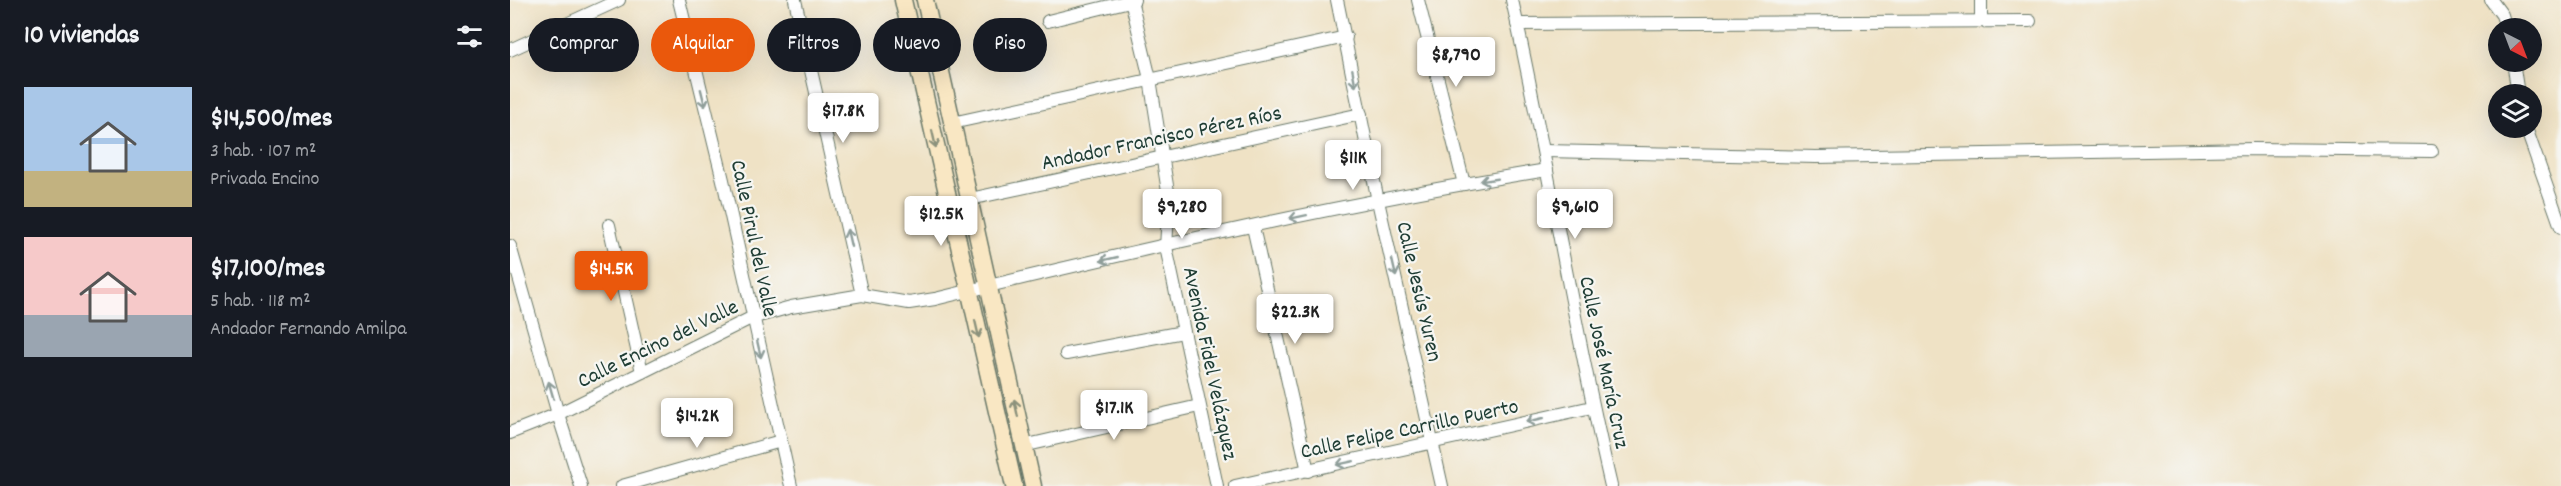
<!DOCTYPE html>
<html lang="es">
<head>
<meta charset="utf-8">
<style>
	body { margin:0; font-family:Dekko,sans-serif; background:#20242c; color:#f1f3f6; height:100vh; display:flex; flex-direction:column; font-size:22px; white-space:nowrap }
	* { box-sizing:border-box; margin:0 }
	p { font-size:20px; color:#9ea1a6 }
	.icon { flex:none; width:33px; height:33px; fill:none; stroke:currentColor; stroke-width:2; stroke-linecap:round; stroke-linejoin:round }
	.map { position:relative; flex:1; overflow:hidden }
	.details { display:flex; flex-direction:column; background:#171b24; width:510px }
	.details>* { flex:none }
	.hud { position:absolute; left:18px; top:18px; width:570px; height:54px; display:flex; gap:12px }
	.needle { width:39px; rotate:138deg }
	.buttons { position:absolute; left:1978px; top:18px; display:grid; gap:12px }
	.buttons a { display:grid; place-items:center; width:54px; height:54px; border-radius:50%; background:#171b24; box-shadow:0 6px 24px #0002; font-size:30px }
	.price { position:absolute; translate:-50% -51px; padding:0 14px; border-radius:6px; background:#fff; color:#222; font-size:20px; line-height:39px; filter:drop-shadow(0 2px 3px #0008) }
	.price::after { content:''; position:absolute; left:50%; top:36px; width:18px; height:14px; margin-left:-9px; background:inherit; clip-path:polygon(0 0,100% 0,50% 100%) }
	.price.on { background:#ea580c; color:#fff }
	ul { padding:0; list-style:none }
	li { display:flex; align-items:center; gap:18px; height:150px; padding:0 24px }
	li span { display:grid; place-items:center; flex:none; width:168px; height:120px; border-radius:0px; color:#555 }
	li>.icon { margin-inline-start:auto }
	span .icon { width:72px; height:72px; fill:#fffc; stroke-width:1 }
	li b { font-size:26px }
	h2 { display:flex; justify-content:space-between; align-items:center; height:72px; padding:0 24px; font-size:26px }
	.tag { padding:0 21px; border-radius:27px; background:#171b24; box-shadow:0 6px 24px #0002; font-size:21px; line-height:54px }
	.tag.on { background:#ea580c; color:#fff }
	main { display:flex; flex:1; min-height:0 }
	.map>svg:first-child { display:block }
</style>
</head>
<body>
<main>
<section class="details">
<h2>10 viviendas<svg class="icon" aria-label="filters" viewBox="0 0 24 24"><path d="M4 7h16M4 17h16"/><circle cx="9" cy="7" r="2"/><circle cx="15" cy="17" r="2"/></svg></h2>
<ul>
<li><span style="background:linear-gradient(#a9c7e8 70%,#c2b280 0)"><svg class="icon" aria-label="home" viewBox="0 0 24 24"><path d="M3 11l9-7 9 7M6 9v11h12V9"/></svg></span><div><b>$14,500/mes</b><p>3 hab. · 107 m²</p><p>Privada Encino</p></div></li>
<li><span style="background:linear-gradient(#f6c9c9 65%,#9aa5b1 0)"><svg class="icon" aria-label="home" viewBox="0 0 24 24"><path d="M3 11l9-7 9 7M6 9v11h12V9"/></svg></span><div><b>$17,100/mes</b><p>5 hab. · 118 m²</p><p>Andador Fernando Amilpa</p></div></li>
</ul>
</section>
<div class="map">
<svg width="2051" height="486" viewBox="0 0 2051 486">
	<rect width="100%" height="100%" fill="#f6f6f2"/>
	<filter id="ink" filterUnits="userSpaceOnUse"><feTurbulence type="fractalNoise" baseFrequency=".0167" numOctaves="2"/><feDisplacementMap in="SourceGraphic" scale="12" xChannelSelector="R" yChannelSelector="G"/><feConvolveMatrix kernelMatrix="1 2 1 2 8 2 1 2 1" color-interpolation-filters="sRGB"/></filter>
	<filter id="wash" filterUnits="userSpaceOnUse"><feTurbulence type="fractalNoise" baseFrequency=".008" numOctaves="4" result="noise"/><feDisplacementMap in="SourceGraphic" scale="24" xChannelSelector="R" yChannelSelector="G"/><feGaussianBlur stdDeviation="1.35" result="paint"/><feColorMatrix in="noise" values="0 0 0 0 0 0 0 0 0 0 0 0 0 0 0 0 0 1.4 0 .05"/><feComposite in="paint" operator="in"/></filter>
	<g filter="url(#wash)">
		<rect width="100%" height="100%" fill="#efe2c5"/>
	</g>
	<g filter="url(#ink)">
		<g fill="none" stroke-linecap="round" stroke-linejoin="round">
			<defs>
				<g id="street">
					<path d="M169,0L213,180L281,486"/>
					<path d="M285,0L352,295"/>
					<path d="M621,0L640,79L659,198L656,247L707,486"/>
					<path d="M827,0L868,201L932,486"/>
					<path d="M908,0L954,184"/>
					<path d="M1002,0C1038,161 1063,325 1101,486"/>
					<path d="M1981,0L1992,15L1996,28"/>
					<path d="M538,21L624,0"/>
					<path d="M1471,21V0"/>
					<path d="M1007,24L1520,21"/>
					<path d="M0,50L109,0"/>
					<path d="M2003,62L2008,94"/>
					<path d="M442,123L836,37"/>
					<path d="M2016,128L2051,227"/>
					<path d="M1035,151L1306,157L1744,149L1922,151"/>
					<path d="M460,199L851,114"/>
					<path d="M99,225L132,372"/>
					<path d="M743,227L798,471"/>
					<path d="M0,246L48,414L71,486"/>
					<path d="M556,354L673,332"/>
					<path d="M0,433L48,414L241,318L281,307L352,295L399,303L425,299C627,250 832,203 1037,170"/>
					<path d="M513,446L689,406"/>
					<path d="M112,486L271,441"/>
					<path d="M725,486L1082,407"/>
				</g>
				<g id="secondary">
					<path d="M393,0L504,486"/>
					<path d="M415,0L523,486"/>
				</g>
			</defs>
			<use href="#street" stroke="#687767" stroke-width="14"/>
			<use href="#secondary" stroke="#687767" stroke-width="19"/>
			<use href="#street" stroke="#fff" stroke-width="12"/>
			<use href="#secondary" stroke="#f9e7c3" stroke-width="16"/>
		</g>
		<defs><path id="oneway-shaft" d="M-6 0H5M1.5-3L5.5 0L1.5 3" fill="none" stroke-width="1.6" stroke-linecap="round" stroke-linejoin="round" transform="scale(1.5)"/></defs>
		<g stroke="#8f9e9a">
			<use href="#oneway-shaft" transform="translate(844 78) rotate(79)"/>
			<use href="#oneway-shaft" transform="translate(193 98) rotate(76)"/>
			<use href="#oneway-shaft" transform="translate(979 180) rotate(171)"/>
			<use href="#oneway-shaft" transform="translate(788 217) rotate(168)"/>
			<use href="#oneway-shaft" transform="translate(339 238) rotate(-103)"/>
			<use href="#oneway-shaft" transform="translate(599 259) rotate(167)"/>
			<use href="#oneway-shaft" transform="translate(884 268) rotate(77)"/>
			<use href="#oneway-shaft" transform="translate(249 349) rotate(77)"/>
			<use href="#oneway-shaft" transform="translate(41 390) rotate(-106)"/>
			<use href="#oneway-shaft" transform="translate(1025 420) rotate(167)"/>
			<use href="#oneway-shaft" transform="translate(835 463) rotate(168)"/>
		</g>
		<g stroke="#8c927c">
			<use href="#oneway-shaft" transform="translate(424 139) rotate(77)"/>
			<use href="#oneway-shaft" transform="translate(467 329) rotate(77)"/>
			<use href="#oneway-shaft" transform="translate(506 408) rotate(-102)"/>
		</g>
	</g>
	<g text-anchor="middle" stroke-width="4.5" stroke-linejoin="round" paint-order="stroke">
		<g font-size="22" fill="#1f3d34" stroke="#f6f6f2">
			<text transform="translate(651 136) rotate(-12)" y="8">Andador Francisco Pérez Ríos</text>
			<text transform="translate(246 238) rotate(78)" y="8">Calle Pirul del Valle</text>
			<text transform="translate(911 291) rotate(77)" y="8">Calle Jesús Yuren</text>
			<text transform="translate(147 342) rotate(-26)" y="8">Calle Encino del Valle</text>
			<text transform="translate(1096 362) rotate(78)" y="8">Calle José María Cruz</text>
			<text transform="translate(702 363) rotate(78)" y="8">Avenida Fidel Velázquez</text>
			<text transform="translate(899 427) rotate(-12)" y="8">Calle Felipe Carrillo Puerto</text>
		</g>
	</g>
</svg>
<div class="buttons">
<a><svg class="needle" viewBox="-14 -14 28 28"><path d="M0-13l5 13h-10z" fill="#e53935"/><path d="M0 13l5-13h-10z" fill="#9ea1a6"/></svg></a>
<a><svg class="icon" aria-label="layers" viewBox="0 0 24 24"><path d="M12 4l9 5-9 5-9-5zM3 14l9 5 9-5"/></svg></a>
</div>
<b class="price" style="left:946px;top:88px">$8,790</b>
<b class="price" style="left:333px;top:144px">$17.8K</b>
<b class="price" style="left:843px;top:191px">$11K</b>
<b class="price" style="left:672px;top:240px">$9,280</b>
<b class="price" style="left:1065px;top:240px">$9,610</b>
<b class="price" style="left:431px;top:247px">$12.5K</b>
<b class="price on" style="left:101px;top:302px">$14.5K</b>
<b class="price" style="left:785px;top:345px">$22.3K</b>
<b class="price" style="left:604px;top:441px">$17.1K</b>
<b class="price" style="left:187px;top:449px">$14.2K</b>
<div class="hud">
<a class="tag">Comprar</a>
<a class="tag on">Alquilar</a>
<a class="tag">Filtros</a>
<a class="tag">Nuevo</a>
<a class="tag">Piso</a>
</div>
</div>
</main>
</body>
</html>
